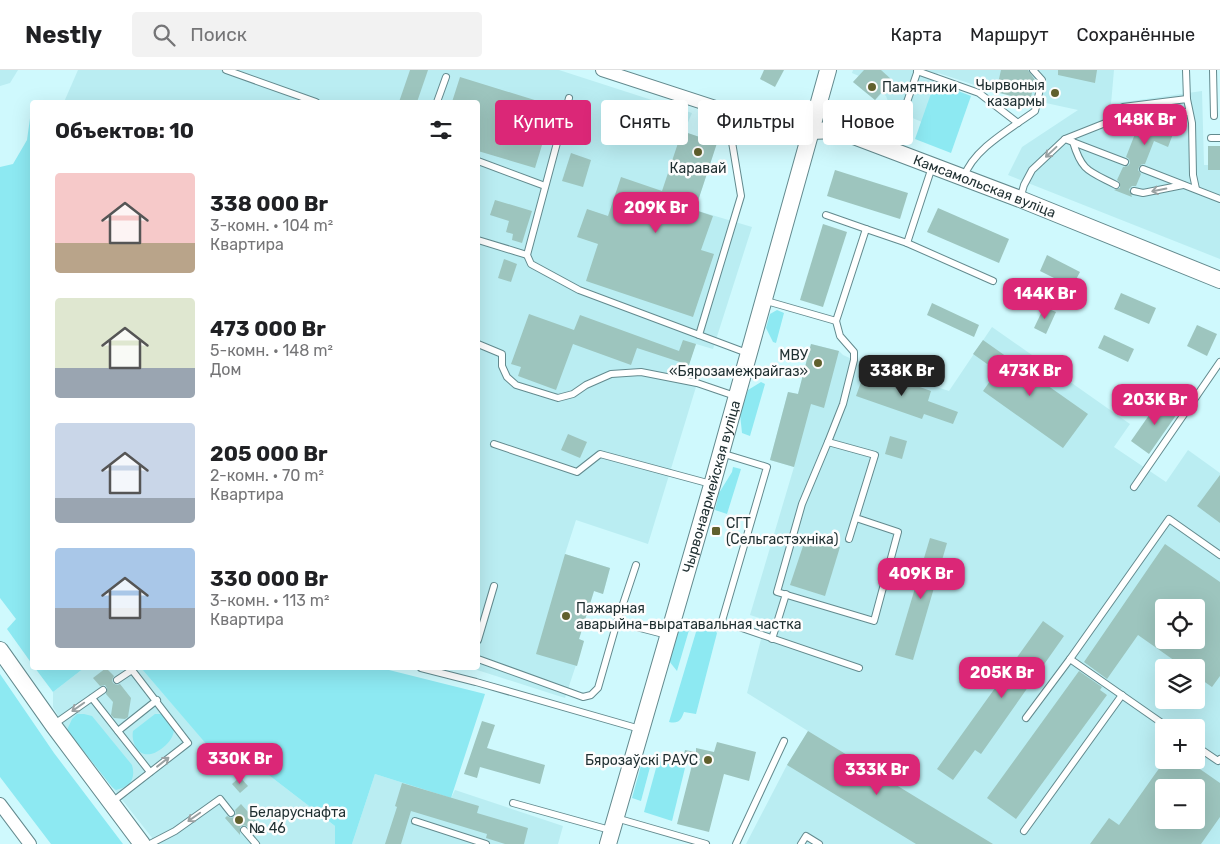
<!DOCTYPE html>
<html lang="ru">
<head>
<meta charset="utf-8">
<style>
	body { margin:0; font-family:Rubik,sans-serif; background:#f2f2f2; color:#202124; height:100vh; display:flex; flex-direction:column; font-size:19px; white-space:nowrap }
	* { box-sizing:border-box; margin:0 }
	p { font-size:16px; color:#757577 }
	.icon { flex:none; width:28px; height:28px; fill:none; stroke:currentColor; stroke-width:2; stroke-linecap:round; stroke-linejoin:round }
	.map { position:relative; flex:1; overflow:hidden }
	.details { position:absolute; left:30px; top:30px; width:450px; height:570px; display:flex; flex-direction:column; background:#fff; border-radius:5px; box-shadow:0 5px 20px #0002 }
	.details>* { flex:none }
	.banner { position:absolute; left:495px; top:30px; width:475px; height:45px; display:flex; gap:10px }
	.fabs { position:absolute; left:1155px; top:529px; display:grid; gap:10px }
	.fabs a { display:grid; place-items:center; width:50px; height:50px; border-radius:5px; background:#fff; box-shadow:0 5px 20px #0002; font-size:25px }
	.price { position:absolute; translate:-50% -42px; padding:0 11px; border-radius:10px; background:#db2777; color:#fff; font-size:16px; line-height:32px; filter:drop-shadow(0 1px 2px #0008) }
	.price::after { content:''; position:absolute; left:50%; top:30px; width:15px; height:11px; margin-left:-8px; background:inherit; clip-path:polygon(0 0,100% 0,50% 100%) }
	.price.active { background:#222; color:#fff }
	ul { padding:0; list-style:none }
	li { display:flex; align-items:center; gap:15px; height:125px; padding:0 25px }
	li span { display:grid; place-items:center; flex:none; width:140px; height:100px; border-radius:5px; color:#555 }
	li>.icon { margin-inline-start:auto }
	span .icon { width:60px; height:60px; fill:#fffc; stroke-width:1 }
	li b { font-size:21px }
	h2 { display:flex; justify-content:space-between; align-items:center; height:60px; padding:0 25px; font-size:21px }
	.tag { padding:0 18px; border-radius:5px; background:#fff; box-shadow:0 5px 20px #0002; font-size:18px; line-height:45px }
	.tag.active { background:#db2777; color:#fff }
	header { display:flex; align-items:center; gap:30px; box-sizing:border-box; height:70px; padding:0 25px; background:#fff; border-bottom:1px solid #e0e0e0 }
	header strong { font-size:24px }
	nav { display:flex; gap:28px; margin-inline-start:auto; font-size:18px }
	.search { width:350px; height:45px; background:#f2f2f2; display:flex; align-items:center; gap:12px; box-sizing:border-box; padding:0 18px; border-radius:5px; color:#757577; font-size:19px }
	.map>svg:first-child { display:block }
</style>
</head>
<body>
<header>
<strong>Nestly</strong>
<div class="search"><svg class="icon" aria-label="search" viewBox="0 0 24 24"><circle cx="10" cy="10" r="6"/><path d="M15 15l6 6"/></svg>Поиск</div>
<nav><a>Карта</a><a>Маршрут</a><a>Сохранённые</a></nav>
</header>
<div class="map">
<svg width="1220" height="774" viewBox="0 0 1220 774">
	<rect width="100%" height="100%" fill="#cff9fd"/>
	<g fill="#baedf2" fill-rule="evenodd">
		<path d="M0,0H18L10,13L0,16Z"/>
		<path d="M78,0H559L692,43L684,62L717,73L695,140L752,157L713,279L696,274L686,302L699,307L648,474L576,450L565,484L610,498L603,524L594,521L579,569L584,571L565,628L471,598H478V32H64Z"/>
		<path d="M853,0H1114L1111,34L1202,21L1204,95H1208V100H1220V189L1008,105L1022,77L1078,40L996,22L938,3L922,52L891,39L886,26L882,23L875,30L853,12L859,6L852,3Z"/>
		<path d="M992,257L1130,354L1114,377L1166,412L1188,380L1220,403V774H746L787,695L808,661L747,623L766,550L750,545L794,397L770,390L788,322L798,324L811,274L839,281L843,285L854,290L949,321ZM1164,538H1196V570H1164ZM1164,598H1196V630H1164ZM1164,658H1196V690H1164ZM1164,718H1196V750H1164Z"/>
		<path d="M84,598H141L220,689L232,677L335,756V774H157L67,660L53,637V622Z"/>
		<path d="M375,704L451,728L455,720L563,756L558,774H352Z"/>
	</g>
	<g fill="#8de9f2">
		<path d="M935,12L971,26L951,83L915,69Z"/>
		<path d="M31,41H32V594L7,559L16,549L0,528V97L13,94L27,70Z"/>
		<path d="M777,240L784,243L776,273L773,272L766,258L770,244Z"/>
		<path d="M761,312L765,314L750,366L742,363L740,344L748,320Z"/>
		<path d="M733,397L741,399L727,444L715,440L719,423L732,402Z"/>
		<path d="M689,548L692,550L677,601L669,591C673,578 675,554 689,548Z"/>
		<path d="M699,552L711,555L717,563L696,644L684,642C681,650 679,654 669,652Z"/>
		<path d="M35,598H84L53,622Z"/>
		<path d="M141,598H381L485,624L451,728L375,704L352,774H335V756L232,677L220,690Z"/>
		<path d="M0,604L54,683L123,774H51L0,707Z"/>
		<path d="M77,644H84L92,646L132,695C136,709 130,717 116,720L112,717L67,660L72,649Z"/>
		<path d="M155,644H162C165,647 171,651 173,655C178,667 161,682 151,684C137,687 131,671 133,661Z"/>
		<path d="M653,686L641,731L632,728L642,692Z"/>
		<path d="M658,691L685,698L672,751L644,742Z"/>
	</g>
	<g fill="#9dc5be" fill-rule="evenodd">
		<path d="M410,0H428L417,32H399Z"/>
		<path d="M764,0H784L775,17L760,9Z"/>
		<path d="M864,0H881L892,10L875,30L853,12Z"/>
		<path d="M1001,0H1028L1035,10L1030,31L996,22Z"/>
		<path d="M1058,0H1097L1095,13L1058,5Z"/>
		<path d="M460,7L554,36L535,98L478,81V32H452Z"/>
		<path d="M1162,37L1158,42L1160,46L1178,51L1168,77L1154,71L1145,94H1142L1139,97L1138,100L1141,104L1136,116H1132L1129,119L1132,127L1114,120L1120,118V113L1117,110L1123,97L1128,96L1130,93L1129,89L1126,87L1140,51L1144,46L1143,43L1138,40Z"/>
		<path d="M682,61L717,73L695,140L713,146L701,180L714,184L693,247L586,211L598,174L577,167L587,139L608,146L621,107L662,121Z"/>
		<rect x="1208" y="76" width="12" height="24"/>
		<path d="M571,83L591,90L583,117L562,111Z"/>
		<path d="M835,100L908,123L900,149L827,126Z"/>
		<path d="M495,130L532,141L522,173L512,170L513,164L506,162L509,151L490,145Z"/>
		<path d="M938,138L1009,169L999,193L927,162Z"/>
		<path d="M823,154L847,162L823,237L800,230Z"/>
		<path d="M1047,185L1080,202L1072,217L1040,201Z"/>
		<path d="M504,189L517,194L511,212L498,208Z"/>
		<path d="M1121,223L1156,238L1149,254L1114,239Z"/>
		<path d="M932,233L979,255L974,267L927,245Z"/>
		<path d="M1044,237L1056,242L1046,264L1034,258Z"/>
		<path d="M529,244L574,260L580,245L679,281L683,270L696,274L689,295L637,278L631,295L573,274L556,320L518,306L521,297L511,294Z"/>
		<path d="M1197,255L1217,264L1207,286L1187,276Z"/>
		<path d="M1104,265L1134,279L1128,292L1098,278Z"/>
		<path d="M983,270L1088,344L1063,378L983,321L997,301L973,284Z"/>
		<path d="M811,274L839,281L824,338L811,334L794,397L770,390L788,322L798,324Z"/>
		<path d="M866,298L931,321L928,331L958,342L953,354L924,344L922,349L856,326Z"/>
		<path d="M1161,328L1179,341L1149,384L1131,371Z"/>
		<path d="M568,364L587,372L580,388L561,380Z"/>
		<path d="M890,366L907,371L902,389L885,384Z"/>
		<path d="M1220,405V453L1197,436Z"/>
		<path d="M806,467L840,477L825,526L790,515Z"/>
		<path d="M930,468L947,473L913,590L895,585Z"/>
		<path d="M1165,474L1220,512V606L1212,617L1196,606V598H1185L1138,565L1107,609L1084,592ZM1164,538H1196V570H1164Z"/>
		<path d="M565,484L610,498L603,524L594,521L579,569L584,571L577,596L536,584Z"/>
		<path d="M1043,551L1064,566L981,684L975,680L953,710L937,699Z"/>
		<path d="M106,598L114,606L112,610L113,613L117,615L120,614L131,628L128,647L125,649L114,648L111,645L113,632L106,624L107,618L105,615L100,616L93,608Z"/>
		<path d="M1079,601L1102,617L1100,620L1107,625L1016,749L987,728Z"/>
		<path d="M482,651L495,655L487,678L545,695L540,714L480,697L477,708L464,704Z"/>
		<path d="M808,661L919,729L993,774H916L787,695Z"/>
		<path d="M717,672L756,682L749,711L724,704L709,762L677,754L692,695L682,693L685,680L696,682V678L714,682Z"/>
		<path d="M1165,690H1187L1220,713V747L1201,774H1090L1109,748L1119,755ZM1164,718H1196V750H1164Z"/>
		<path d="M240,707L248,716L240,723L232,714Z"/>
		<path d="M402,713L479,736L477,743L528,758L524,774H505L486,768L487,764L411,741L401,774H385L397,737L395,736Z"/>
		<path d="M241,734L256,751L248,757L244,755L240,757V765L225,748L227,746L231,748L234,747L236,743L235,740Z"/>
	</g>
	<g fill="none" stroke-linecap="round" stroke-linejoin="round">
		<defs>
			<g id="lane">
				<path d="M226,0L316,32"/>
				<path d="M1186,0L1187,29"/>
				<path d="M1213,0L1214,46"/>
				<path d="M917,1L979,23L1018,53"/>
				<path d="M569,28L527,185L531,194L579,220L747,283"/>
				<path d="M437,32L446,7"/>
				<path d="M906,35L918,0"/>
				<path d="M1163,42H1189"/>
				<path d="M1118,48L1139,46"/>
				<path d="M1211,68H1220"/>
				<path d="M1065,69L1118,48L1123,37L1187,29L1192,53L1193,105L1196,119"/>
				<path d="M1073,72C1082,102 1089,101 1116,115"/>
				<path d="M478,91L545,116"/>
				<path d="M1143,99L1220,129"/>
				<path d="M964,107C973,79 1012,58 1035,41L1042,10L1033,0"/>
				<path d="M1134,121L1143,123L1183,115"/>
				<path d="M1020,129L1024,115L1032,100L1065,69L1125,92"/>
				<path d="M826,145L866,159"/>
				<path d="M478,170L527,185"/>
				<path d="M907,173L993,211"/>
				<path d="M763,230L836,251L866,159L907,173L932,97"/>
				<path d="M699,265L741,126L731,66L737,44"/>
				<path d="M478,274L502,284V296L507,307L516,315L558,328L573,324L586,315L611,304L641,302L697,313L735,326"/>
				<path d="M828,372L843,334L854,290V282L840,266L836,251"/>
				<path d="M494,374L577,402L600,384L711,414"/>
				<path d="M721,383L767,397L722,551"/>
				<path d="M1134,417L1220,292"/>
				<path d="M849,469L875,385L828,372L802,434L777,522L874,551L898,462L856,448"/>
				<path d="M617,552L636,495"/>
				<path d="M736,556L859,598"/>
				<path d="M772,569L786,524"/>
				<path d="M478,570L494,516"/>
				<path d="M478,589L583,627L591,625L598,618L617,552L667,565"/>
				<path d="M1070,589L1169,449L1220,485"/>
				<path d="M421,598L476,612L640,659"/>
				<path d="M92,628L150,702"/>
				<path d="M1026,648L1070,589L1169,658"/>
				<path d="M53,655L103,620"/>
				<path d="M118,661L157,630"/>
				<path d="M1196,676L1218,691L1220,689"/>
				<path d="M112,732L188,673L132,600L117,610"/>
				<path d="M513,733L610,760"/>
				<path d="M616,748L706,774"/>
				<path d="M415,751L486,774"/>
				<path d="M244,760L256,774"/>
				<path d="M1024,761L1122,625"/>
				<path d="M150,774L175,761L220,729L231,743"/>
				<path d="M736,774L784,671"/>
				<path d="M801,774L806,766L819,774"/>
			</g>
			<g id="street">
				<path d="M602,0L789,61H810"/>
				<path d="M0,734L30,774"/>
			</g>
			<g id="secondary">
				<path id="s1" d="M810,61L838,60L1020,129L1220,210"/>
				<path d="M0,580L53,655L142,774"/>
				<path id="s2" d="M608,774L712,415L828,0"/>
			</g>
		</defs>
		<use href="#lane" stroke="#638a8e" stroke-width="8"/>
		<use href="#street" stroke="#638a8e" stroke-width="14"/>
		<use href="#secondary" stroke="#638a8e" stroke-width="18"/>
		<use href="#lane" stroke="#fff" stroke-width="6"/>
		<use href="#street" stroke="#fff" stroke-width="12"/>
		<use href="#secondary" stroke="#fff" stroke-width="16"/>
	</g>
	<defs><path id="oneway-shaft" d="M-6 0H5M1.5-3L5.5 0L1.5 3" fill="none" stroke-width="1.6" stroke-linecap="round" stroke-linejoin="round" transform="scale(1.25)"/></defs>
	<g stroke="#9aa1a2">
		<use href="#oneway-shaft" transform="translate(1051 82) rotate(137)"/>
		<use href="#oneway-shaft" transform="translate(1159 120) rotate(169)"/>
		<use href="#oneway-shaft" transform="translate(78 637) rotate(145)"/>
		<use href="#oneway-shaft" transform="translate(163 692) rotate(-38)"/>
		<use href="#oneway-shaft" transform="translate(194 747) rotate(145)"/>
	</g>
	<g fill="#61602d" stroke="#fdfdfd" stroke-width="2">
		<circle cx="872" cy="17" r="5"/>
		<circle cx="1055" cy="23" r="5"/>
		<circle cx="698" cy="82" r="5"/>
		<circle cx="818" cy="293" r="5"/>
		<rect x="711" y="456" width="10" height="10" rx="2.5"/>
		<circle cx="566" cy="546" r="5"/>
		<circle cx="708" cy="690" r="5"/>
		<circle cx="239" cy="750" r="5"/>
	</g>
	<g text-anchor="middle" stroke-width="5" stroke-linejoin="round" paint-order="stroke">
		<g font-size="14" fill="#1f2f31" stroke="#fdfdfd" text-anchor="start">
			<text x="1045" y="20" text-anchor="end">Чырвоныя<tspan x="1045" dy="16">казармы</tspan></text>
			<text x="882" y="22">Памятники</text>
			<text x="698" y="103" text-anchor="middle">Каравай</text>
			<text x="808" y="290" text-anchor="end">МВУ<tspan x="808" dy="16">«Бярозамежрайгаз»</tspan></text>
			<text x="726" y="458">СГТ<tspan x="726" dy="16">(Сельгастэхніка)</tspan></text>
			<text x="576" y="543">Пажарная<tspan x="576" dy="16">аварыйна-выратавальная частка</tspan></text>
			<text x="698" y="695" text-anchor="end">Бярозаўскі РАУС</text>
			<text x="249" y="747">Беларуснафта<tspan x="249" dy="16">№ 46</tspan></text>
		</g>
		<g font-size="14" fill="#1f2f31" stroke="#fdfdfd">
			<text dy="5" stroke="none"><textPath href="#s1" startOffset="185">Камсамольская вуліца</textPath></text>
			<text dy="5" stroke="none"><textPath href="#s2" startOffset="372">Чырвонаармейская вуліца</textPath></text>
		</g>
	</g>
</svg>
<div class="fabs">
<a><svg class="icon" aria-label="locate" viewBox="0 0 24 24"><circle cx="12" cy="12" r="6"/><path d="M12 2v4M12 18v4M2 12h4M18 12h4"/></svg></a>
<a><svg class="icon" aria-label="layers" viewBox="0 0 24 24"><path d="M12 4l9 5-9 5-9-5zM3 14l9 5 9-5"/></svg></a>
<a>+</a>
<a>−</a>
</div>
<b class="price" style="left:1145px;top:76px">148K Br</b>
<b class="price" style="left:656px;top:164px">209K Br</b>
<b class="price" style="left:1045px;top:250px">144K Br</b>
<b class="price active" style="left:902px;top:327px">338K Br</b>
<b class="price" style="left:1030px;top:327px">473K Br</b>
<b class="price" style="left:1155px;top:356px">203K Br</b>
<b class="price" style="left:921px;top:530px">409K Br</b>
<b class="price" style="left:1002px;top:629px">205K Br</b>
<b class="price" style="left:240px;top:715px">330K Br</b>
<b class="price" style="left:877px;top:726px">333K Br</b>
<div class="banner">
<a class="tag active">Купить</a>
<a class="tag">Снять</a>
<a class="tag">Фильтры</a>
<a class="tag">Новое</a>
</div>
<section class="details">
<h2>Объектов: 10<svg class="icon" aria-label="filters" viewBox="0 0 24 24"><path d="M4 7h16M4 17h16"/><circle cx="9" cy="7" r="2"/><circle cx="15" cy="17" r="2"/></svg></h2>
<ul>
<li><span style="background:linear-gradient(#f6c9c9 70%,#b9a48a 0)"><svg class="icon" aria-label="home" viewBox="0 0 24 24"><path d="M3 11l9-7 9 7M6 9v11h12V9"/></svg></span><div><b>338 000 Br</b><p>3-комн. · 104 m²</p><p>Квартира</p></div></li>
<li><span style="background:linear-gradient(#dfe7d0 70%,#9aa5b1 0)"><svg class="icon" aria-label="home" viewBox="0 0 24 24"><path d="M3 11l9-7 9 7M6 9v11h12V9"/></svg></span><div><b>473 000 Br</b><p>5-комн. · 148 m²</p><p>Дом</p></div></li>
<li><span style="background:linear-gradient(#c9d6e8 75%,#9aa5b1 0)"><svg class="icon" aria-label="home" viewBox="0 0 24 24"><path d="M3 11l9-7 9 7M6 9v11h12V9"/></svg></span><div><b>205 000 Br</b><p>2-комн. · 70 m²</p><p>Квартира</p></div></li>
<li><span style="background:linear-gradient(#a9c7e8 60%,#9aa5b1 0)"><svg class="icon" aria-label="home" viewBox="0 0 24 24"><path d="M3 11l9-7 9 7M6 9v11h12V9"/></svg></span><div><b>330 000 Br</b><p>3-комн. · 113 m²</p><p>Квартира</p></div></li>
</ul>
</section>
</div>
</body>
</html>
